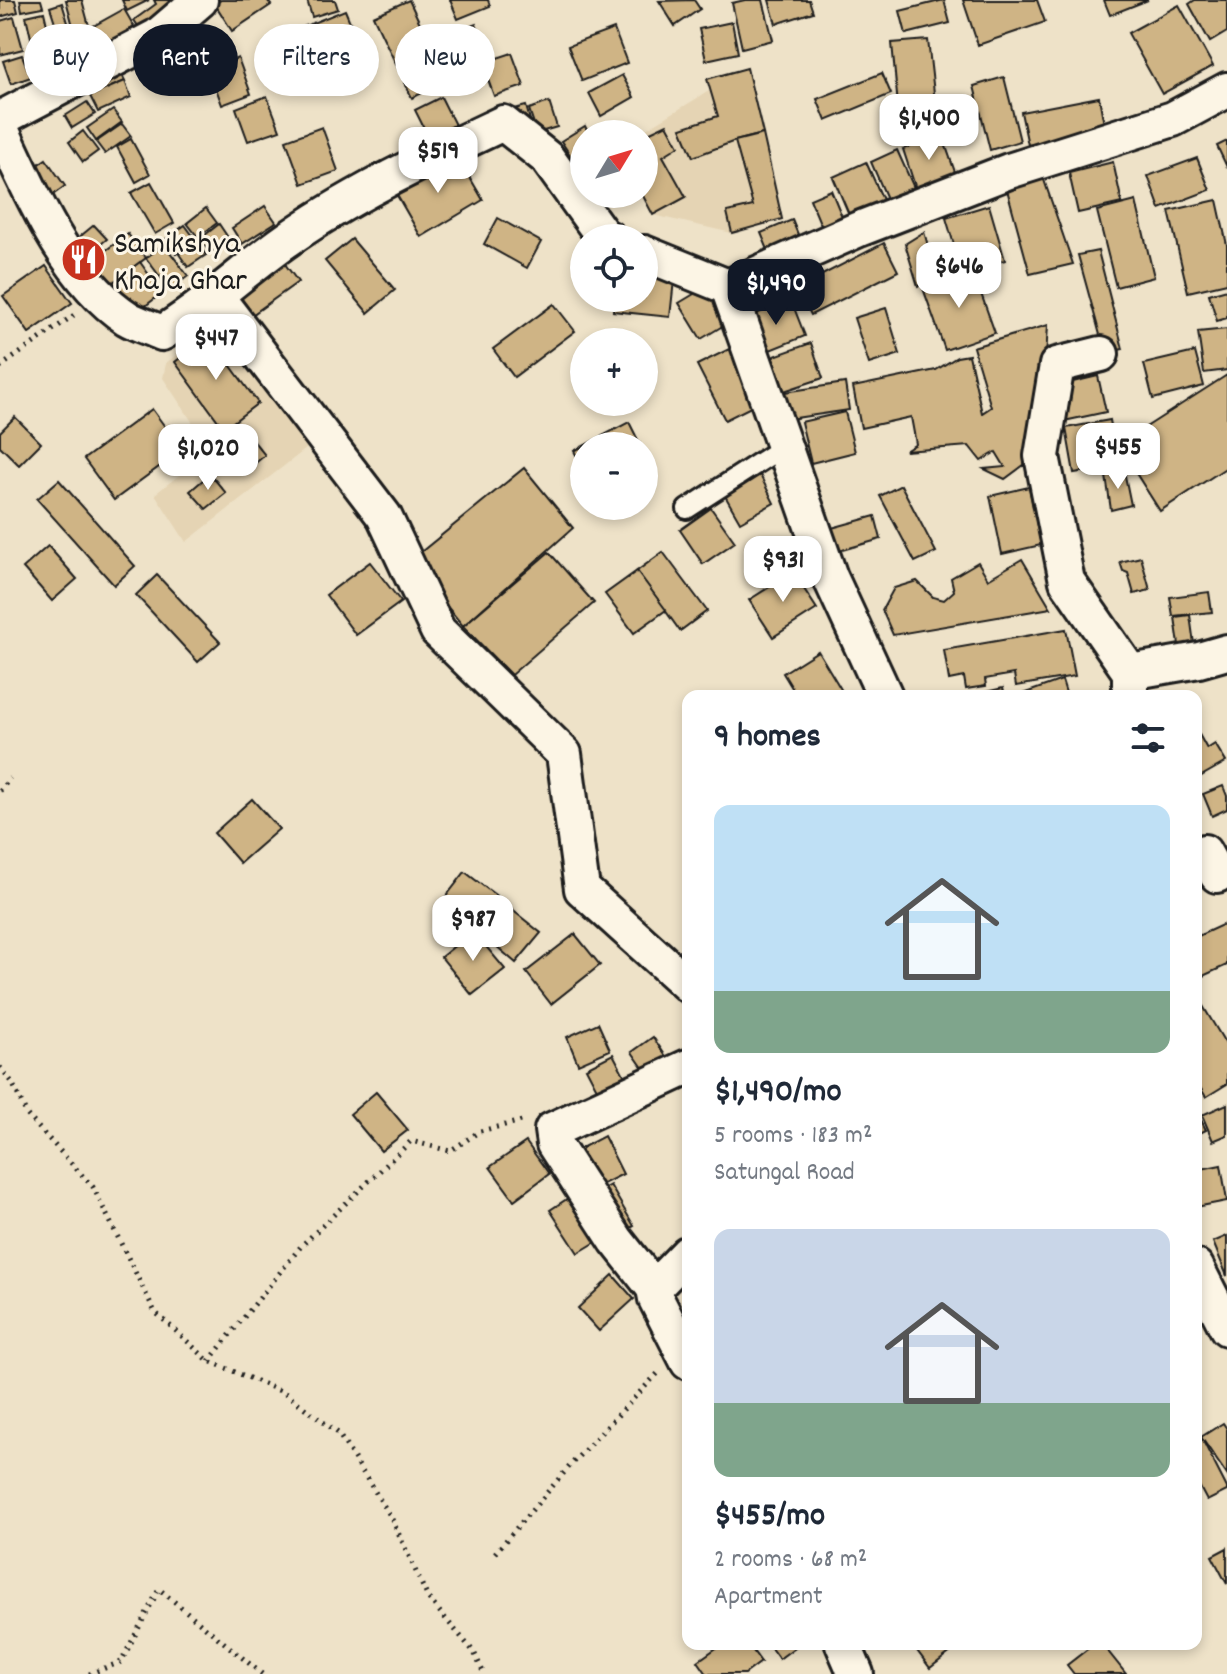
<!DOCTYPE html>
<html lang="en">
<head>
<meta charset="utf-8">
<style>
	body { margin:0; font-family:Dekko,sans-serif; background:#f6f6f7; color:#1f2937; height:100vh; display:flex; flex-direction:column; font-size:30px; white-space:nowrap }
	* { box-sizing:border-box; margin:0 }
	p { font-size:26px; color:#747a83 }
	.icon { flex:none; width:44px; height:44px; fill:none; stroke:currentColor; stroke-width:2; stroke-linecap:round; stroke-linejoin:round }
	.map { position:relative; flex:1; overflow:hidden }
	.drawer { position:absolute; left:682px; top:690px; width:520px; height:960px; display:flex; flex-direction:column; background:#fff; border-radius:16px; box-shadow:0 4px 12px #0003 }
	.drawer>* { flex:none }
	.top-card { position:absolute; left:24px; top:24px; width:538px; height:72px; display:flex; gap:16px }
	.needle { width:52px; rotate:52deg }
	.fabs { position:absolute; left:570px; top:120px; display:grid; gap:16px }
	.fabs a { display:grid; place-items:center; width:88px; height:88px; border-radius:50%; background:#fff; box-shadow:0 4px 12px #0003; font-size:40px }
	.price { position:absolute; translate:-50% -68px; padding:0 18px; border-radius:16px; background:#fff; color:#222; font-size:26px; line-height:52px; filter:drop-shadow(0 2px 4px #0008) }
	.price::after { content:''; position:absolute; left:50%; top:48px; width:24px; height:18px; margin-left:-12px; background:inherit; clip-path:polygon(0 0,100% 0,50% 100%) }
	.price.selected { background:#111827; color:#fff }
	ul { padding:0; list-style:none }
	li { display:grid; align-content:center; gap:16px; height:424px; padding:0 32px }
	li span { display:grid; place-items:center; height:248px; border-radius:16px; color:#555 }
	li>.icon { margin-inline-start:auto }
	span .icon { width:144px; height:144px; fill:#fffc; stroke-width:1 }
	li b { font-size:34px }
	h2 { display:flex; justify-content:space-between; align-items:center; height:96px; padding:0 32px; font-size:34px }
	.tag { padding:0 28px; border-radius:36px; background:#fff; box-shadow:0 4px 12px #0003; font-size:28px; line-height:72px }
	.tag.selected { background:#111827; color:#fff }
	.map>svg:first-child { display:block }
</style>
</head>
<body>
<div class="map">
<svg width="1227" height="1674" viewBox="0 0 1227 1674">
	<rect width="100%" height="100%" fill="#eee2c8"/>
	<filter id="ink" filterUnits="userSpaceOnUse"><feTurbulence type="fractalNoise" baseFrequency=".0125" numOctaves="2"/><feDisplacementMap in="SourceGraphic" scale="16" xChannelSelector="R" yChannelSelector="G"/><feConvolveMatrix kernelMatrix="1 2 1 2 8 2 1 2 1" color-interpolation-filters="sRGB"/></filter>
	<g filter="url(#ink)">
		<g fill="#e5d4b4">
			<path d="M747,68L782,219L732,233L653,215L642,194L644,134H638Z"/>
			<path d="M222,319L311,445L186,542L155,494L211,450L163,378L166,363Z"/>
		</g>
		<g fill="#cfb485" stroke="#1c1c1c" stroke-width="2">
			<path d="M0,0H15L18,12L0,17Z"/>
			<path d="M20,0H41L43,7L22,11Z"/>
			<path d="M66,0H82L89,26L74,30Z"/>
			<path d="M122,0H149L127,11Z"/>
			<path d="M154,0H180L142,32L134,20L156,4Z"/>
			<path d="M221,0H267L271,5L232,31L215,4Z"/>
			<path d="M307,0H335L338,9L312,17Z"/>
			<path d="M409,0L447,81L412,98L373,16Z"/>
			<path d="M450,0H488L490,6L458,19Z"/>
			<path d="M694,0L700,9L675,26L659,1Z"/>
			<path d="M745,0H763L773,40L742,48L732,3Z"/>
			<path d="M769,0H809L813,12L776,24Z"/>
			<path d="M944,0L950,23L906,34L900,11Z"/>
			<path d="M963,0H1037L1045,22L978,45Z"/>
			<path d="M1104,0H1148L1110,15Z"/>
			<path d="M1195,0H1227V32L1210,42L1189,4Z"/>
			<path d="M62,3L80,62L69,66L50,7Z"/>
			<path d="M1179,5L1213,66L1162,94L1128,33Z"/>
			<path d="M124,9L139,35L104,54L90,28Z"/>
			<path d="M345,10L367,63L327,79L305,26Z"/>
			<path d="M44,12L50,38L32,42L26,16Z"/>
			<path d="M14,17L23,49L0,55V21Z"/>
			<path d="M732,22L738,53L706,60L699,29Z"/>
			<path d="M476,24L488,55L456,67L445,36Z"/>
			<path d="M614,29L627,63L582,81L568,46Z"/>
			<path d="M928,40L935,102L898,106L892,43Z"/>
			<path d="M59,42L66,66L31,77L26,61L36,59L34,50Z"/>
			<path d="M188,42L200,76L158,91L145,57Z"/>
			<path d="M512,53L524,86L494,96L482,63Z"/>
			<path d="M22,55L31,77L11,84L3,61Z"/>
			<path d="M238,58L251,94L222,105L209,69Z"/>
			<path d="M119,68L125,81L90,96L85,83Z"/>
			<path d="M747,68L763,134L735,141L693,157L681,128L718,116L707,79Z"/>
			<path d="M882,73L891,94L826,121L817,99Z"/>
			<path d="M622,75L634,97L601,116L589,93Z"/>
			<path d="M1004,77L1020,141L990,150L974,86Z"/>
			<path d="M125,81L131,97L98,112L90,96Z"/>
			<path d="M267,96L280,130L248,141L236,108Z"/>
			<path d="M441,97L455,125L429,138L415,110Z"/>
			<path d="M1099,97L1105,130L1028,145L1021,112Z"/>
			<path d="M87,102L95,114L72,128L65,116Z"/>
			<path d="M549,102L557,127L537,133L529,109Z"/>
			<path d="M526,106L534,134L503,112Z"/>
			<path d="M113,110L122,122L96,141L87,128Z"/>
			<path d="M122,124L131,136L105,154L96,142Z"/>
			<path d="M667,124L679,146L663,156L686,197L653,215L642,194L644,135Z"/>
			<path d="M585,126L589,134H584V163L578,167L561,141Z"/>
			<path d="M322,127L338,171L302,184L286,140Z"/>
			<path d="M83,131L98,151L83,162L69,142Z"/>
			<path d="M763,134L782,219L732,233L727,212L753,206L735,141Z"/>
			<path d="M942,135L956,175L916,189L903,149Z"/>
			<path d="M131,139L150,174L136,182L117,147Z"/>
			<path d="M1227,141V167L1217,146Z"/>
			<path d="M897,150L915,190L888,201L871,162Z"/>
			<path d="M456,154L483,200L421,237L394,190Z"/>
			<path d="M1197,158L1210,190L1160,209L1148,176Z"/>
			<path d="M46,159L65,186L47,199L27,172Z"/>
			<path d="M866,162L884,202L850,217L833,177Z"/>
			<path d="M1113,162L1122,203L1078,213L1069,173Z"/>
			<path d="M1043,177L1073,264L1030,274L1006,186Z"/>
			<path d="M151,182L174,223L155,234L131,193Z"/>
			<path d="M831,190L843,219L822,228L810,199Z"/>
			<path d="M1217,200L1227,245V283L1188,292L1169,211Z"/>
			<path d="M1136,201L1154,277L1116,287L1097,211Z"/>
			<path d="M989,205L1005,260L918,286L905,244L924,232L934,266L958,258L946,218Z"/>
			<path d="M265,206L276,222L242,244L232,228Z"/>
			<path d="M206,208L217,223L198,237L187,223Z"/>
			<path d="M498,218L541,242L527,268L484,244Z"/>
			<path d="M792,220L802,244L771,257L761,233Z"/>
			<path d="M219,224L229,239L210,253L200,239Z"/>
			<path d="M94,225L107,239L83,259L71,244Z"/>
			<path d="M185,225L196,240L176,254L166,239Z"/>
			<path d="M128,234L146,258L108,286L90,262Z"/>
			<path d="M352,239L395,290L368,313L325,261Z"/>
			<path d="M196,241L206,255L188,267L179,254Z"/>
			<path d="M884,243L898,271L811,315L797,288Z"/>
			<path d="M164,244L188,276L170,290L146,258Z"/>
			<path d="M1098,251L1123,349L1105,353L1078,255Z"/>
			<path d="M140,262L162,293L131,317L108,286Z"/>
			<path d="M285,264L298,282L245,320L232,301Z"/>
			<path d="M46,266L72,303L29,333L3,296Z"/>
			<path d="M973,271L995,333L945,350L923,288Z"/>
			<path d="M644,276L674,280L670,317L613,311L614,298H644Z"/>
			<path d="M709,285L731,321L701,339L679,303Z"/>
			<path d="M1227,289V318L1217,321L1209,294Z"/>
			<path d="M791,300L805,336L760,354L746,318Z"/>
			<path d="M554,304L575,331L514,377L493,349Z"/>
			<path d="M886,308L900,354L869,364L854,318Z"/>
			<path d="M1048,325L1040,453L1005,479L984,469L1005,467L996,452L981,461L969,446L905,451L916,444L911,417L861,428L853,387L936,370L957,357L969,355L982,413L991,407L973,347Z"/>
			<path d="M1227,329V370L1204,373L1198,332Z"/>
			<path d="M209,336L258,403L224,429L175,362Z"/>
			<path d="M811,343L823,378L778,393L766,359Z"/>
			<path d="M733,347L761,402L725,420L697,365Z"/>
			<path d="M1195,352L1204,386L1153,399L1144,364Z"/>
			<path d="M1227,375V467L1160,511L1118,445Z"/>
			<path d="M1098,376L1106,412L1064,421L1056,386Z"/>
			<path d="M845,383L849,410L782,420L778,393Z"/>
			<path d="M152,409L182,450L114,500L84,459Z"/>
			<path d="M845,412L855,452L811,463L801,422Z"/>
			<path d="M15,417L41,443L19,465L0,446V432Z"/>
			<path d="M1110,420L1118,466L1074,473L1066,428Z"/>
			<path d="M629,422L641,446H584V470L574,451Z"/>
			<path d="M246,432L265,455L254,464L236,441Z"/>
			<path d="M524,468L573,528L463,626L410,561Z"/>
			<path d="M1124,471L1131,505L1111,510L1106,476Z"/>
			<path d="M210,474L226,493L206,509L190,491Z"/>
			<path d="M760,475L774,503L740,522L724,494Z"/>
			<path d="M59,480L135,566L114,585L37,499Z"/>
			<path d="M901,485L936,552L915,562L880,496Z"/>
			<path d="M1029,487L1041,545L1002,554L990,496Z"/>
			<path d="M711,508L735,542L703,564L680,530Z"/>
			<path d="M875,516L881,539L828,554L821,531Z"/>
			<path d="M48,546L77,579L52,601L23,568Z"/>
			<path d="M549,552L594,603L511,675L463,626Z"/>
			<path d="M663,552L707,611L680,631L637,571Z"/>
			<path d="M1141,557L1150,590L1134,594L1128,573L1123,571L1120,562Z"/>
			<path d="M1022,559L1051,608L893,635L882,610L894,588L917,581L933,597L944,600L954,591L951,578L978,562L988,579Z"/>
			<path d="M370,562L401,602L356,635L326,595Z"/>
			<path d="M637,571L666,610L634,633L605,594Z"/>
			<path d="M793,572L817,609L773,637L749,600Z"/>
			<path d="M157,575L220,642L198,662L136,595Z"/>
			<path d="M1209,592L1212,612L1173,616L1170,597Z"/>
			<path d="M1190,615L1194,644L1179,645L1175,617Z"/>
			<path d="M1066,629L1075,676L1016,686L1014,674L985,679L986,686L966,689L964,677L949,680L944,650Z"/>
			<path d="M818,651L845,696H797L783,673Z"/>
			<path d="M1062,680L1067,696H1017Z"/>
			<path d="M1003,688L1005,696H969Z"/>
			<path d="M1196,729L1207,749L1215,744L1226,762L1196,779Z"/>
			<path d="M1223,786L1227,796V809L1212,816L1203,794Z"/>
			<path d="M252,799L279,829L240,863L214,833Z"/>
			<path d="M465,872L503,901L479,932L441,903Z"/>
			<path d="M506,905L541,933L516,963L482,934Z"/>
			<path d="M1224,924L1227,930V965L1203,976L1196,963V937Z"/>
			<path d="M473,931L505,969L472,995L441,957Z"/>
			<path d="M575,934L600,965L551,1004L526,972Z"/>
			<path d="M1200,1001L1227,1046V1084L1206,1097L1196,1081V1003Z"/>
			<path d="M598,1023L610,1050L578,1064L567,1037Z"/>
			<path d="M653,1037L669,1061L648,1075L632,1052Z"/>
			<path d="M613,1054L631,1088L593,1108L586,1095L597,1089L586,1068Z"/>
			<path d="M376,1092L408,1130L381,1151L350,1114Z"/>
			<path d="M1227,1104V1135L1213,1141L1202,1115Z"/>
			<path d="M1196,1110L1206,1130L1196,1135Z"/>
			<path d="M604,1136L623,1174L591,1190L572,1153Z"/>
			<path d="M526,1142L549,1174L514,1200L490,1167Z"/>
			<path d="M1221,1165L1227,1201L1196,1207V1170Z"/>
			<path d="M610,1185L634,1226L619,1234L596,1193Z"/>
			<path d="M573,1195L601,1239L578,1253L550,1210Z"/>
			<path d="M1227,1236V1276L1213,1242Z"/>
			<path d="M613,1275L634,1299L599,1331L578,1308Z"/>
			<path d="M1223,1423L1227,1429V1475L1201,1437Z"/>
			<path d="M1201,1437L1227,1488V1491L1207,1501L1196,1480V1440Z"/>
			<path d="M1227,1548V1584L1212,1556Z"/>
			<path d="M722,1644H748L761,1662L745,1674H707L698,1661Z"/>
			<path d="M768,1644H797L798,1645L779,1659Z"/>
			<path d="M912,1644H961L930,1668Z"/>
			<path d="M1094,1644H1102L1126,1674H1074L1067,1665Z"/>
		</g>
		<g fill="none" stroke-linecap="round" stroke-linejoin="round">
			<defs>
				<path id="service" d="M687,509L783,447"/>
				<g id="minor">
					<path d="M0,119L158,36L200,0"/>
					<path d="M0,127C30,191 66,278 127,318C137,324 151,328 162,333C205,307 241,273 281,244C349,195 427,159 503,123L547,158L603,236L608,238"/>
					<path d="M644,253L728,287L859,229L1009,171L1173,119L1227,90"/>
					<path d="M728,287L830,577L885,696"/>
					<path d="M215,295L384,516L438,631L564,754L582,889L688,985"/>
					<path d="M1101,354L1057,365L1042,456L1067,581L1130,672"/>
					<path d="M1130,696V672L1199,660L1227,652"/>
					<path d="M1196,856L1204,852L1217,875"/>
					<path d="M688,1067L552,1130L554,1144L616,1240L654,1288L688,1253"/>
					<path d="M1196,1267L1227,1328"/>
					<path d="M654,1288L656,1299L688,1362"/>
					<path d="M843,1644L856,1674"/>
				</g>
			</defs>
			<use href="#service" stroke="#1c1c1c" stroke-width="24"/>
			<use href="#minor" stroke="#1c1c1c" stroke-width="40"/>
			<g stroke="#1c1c1c" stroke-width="5" stroke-dasharray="2 6" stroke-linecap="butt">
				<path d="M0,367L77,313"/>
				<path d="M0,791L10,778"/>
				<path d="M0,1067L12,1082L27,1115L93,1187L155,1312L209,1361L285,1393L338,1433L391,1517L428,1598L474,1652L484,1674"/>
				<path d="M209,1361L302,1245L411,1141L450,1151L480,1131L522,1121"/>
				<path d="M495,1553L575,1460L660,1371"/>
				<path d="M89,1674L121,1662L159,1589L262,1674"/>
			</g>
			<use href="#service" stroke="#fcf5e5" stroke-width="18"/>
			<use href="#minor" stroke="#fcf5e5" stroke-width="34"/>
		</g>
	</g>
	<defs>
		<symbol id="restaurant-disc" viewBox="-11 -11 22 22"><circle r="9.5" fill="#c8321e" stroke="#fcf5e5"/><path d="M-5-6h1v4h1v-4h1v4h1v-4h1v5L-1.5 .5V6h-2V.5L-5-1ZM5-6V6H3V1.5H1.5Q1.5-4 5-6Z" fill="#fff"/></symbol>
	</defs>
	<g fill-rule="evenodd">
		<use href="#restaurant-disc" x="58" y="234" width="51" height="51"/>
	</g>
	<g text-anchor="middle" stroke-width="6" stroke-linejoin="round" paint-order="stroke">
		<g font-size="32" fill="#1c1c1c" stroke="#fcf5e5" text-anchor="start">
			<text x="114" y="252">Samikshya<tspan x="114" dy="37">Khaja Ghar</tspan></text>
		</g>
	</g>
</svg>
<div class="fabs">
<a><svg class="needle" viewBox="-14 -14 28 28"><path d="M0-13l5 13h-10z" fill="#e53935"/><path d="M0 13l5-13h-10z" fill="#747a83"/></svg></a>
<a><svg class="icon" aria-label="locate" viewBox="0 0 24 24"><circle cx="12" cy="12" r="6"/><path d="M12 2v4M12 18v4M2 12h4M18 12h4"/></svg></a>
<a>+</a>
<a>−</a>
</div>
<b class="price" style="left:929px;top:162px">$1,400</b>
<b class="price" style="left:438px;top:195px">$519</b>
<b class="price" style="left:959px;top:310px">$646</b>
<b class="price selected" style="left:776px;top:327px">$1,490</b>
<b class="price" style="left:216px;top:382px">$447</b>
<b class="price" style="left:1118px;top:491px">$455</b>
<b class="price" style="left:208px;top:492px">$1,020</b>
<b class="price" style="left:783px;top:604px">$931</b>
<b class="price" style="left:473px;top:963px">$987</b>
<div class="top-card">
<a class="tag">Buy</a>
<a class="tag selected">Rent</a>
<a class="tag">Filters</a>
<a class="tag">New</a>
</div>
<section class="drawer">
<h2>9 homes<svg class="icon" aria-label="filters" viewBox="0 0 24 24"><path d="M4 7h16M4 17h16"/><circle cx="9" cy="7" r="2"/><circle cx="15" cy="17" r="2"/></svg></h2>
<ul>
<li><span style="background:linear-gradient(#bfe0f5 75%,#7fa58c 0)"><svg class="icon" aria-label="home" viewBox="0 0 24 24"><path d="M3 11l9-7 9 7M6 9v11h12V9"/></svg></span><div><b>$1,490/mo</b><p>5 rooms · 183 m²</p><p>Satungal Road</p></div></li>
<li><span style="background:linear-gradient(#c9d6e8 70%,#7fa58c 0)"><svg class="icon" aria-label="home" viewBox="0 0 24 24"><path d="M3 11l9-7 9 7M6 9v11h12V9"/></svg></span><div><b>$455/mo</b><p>2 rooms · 68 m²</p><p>Apartment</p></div></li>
</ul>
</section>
</div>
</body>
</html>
